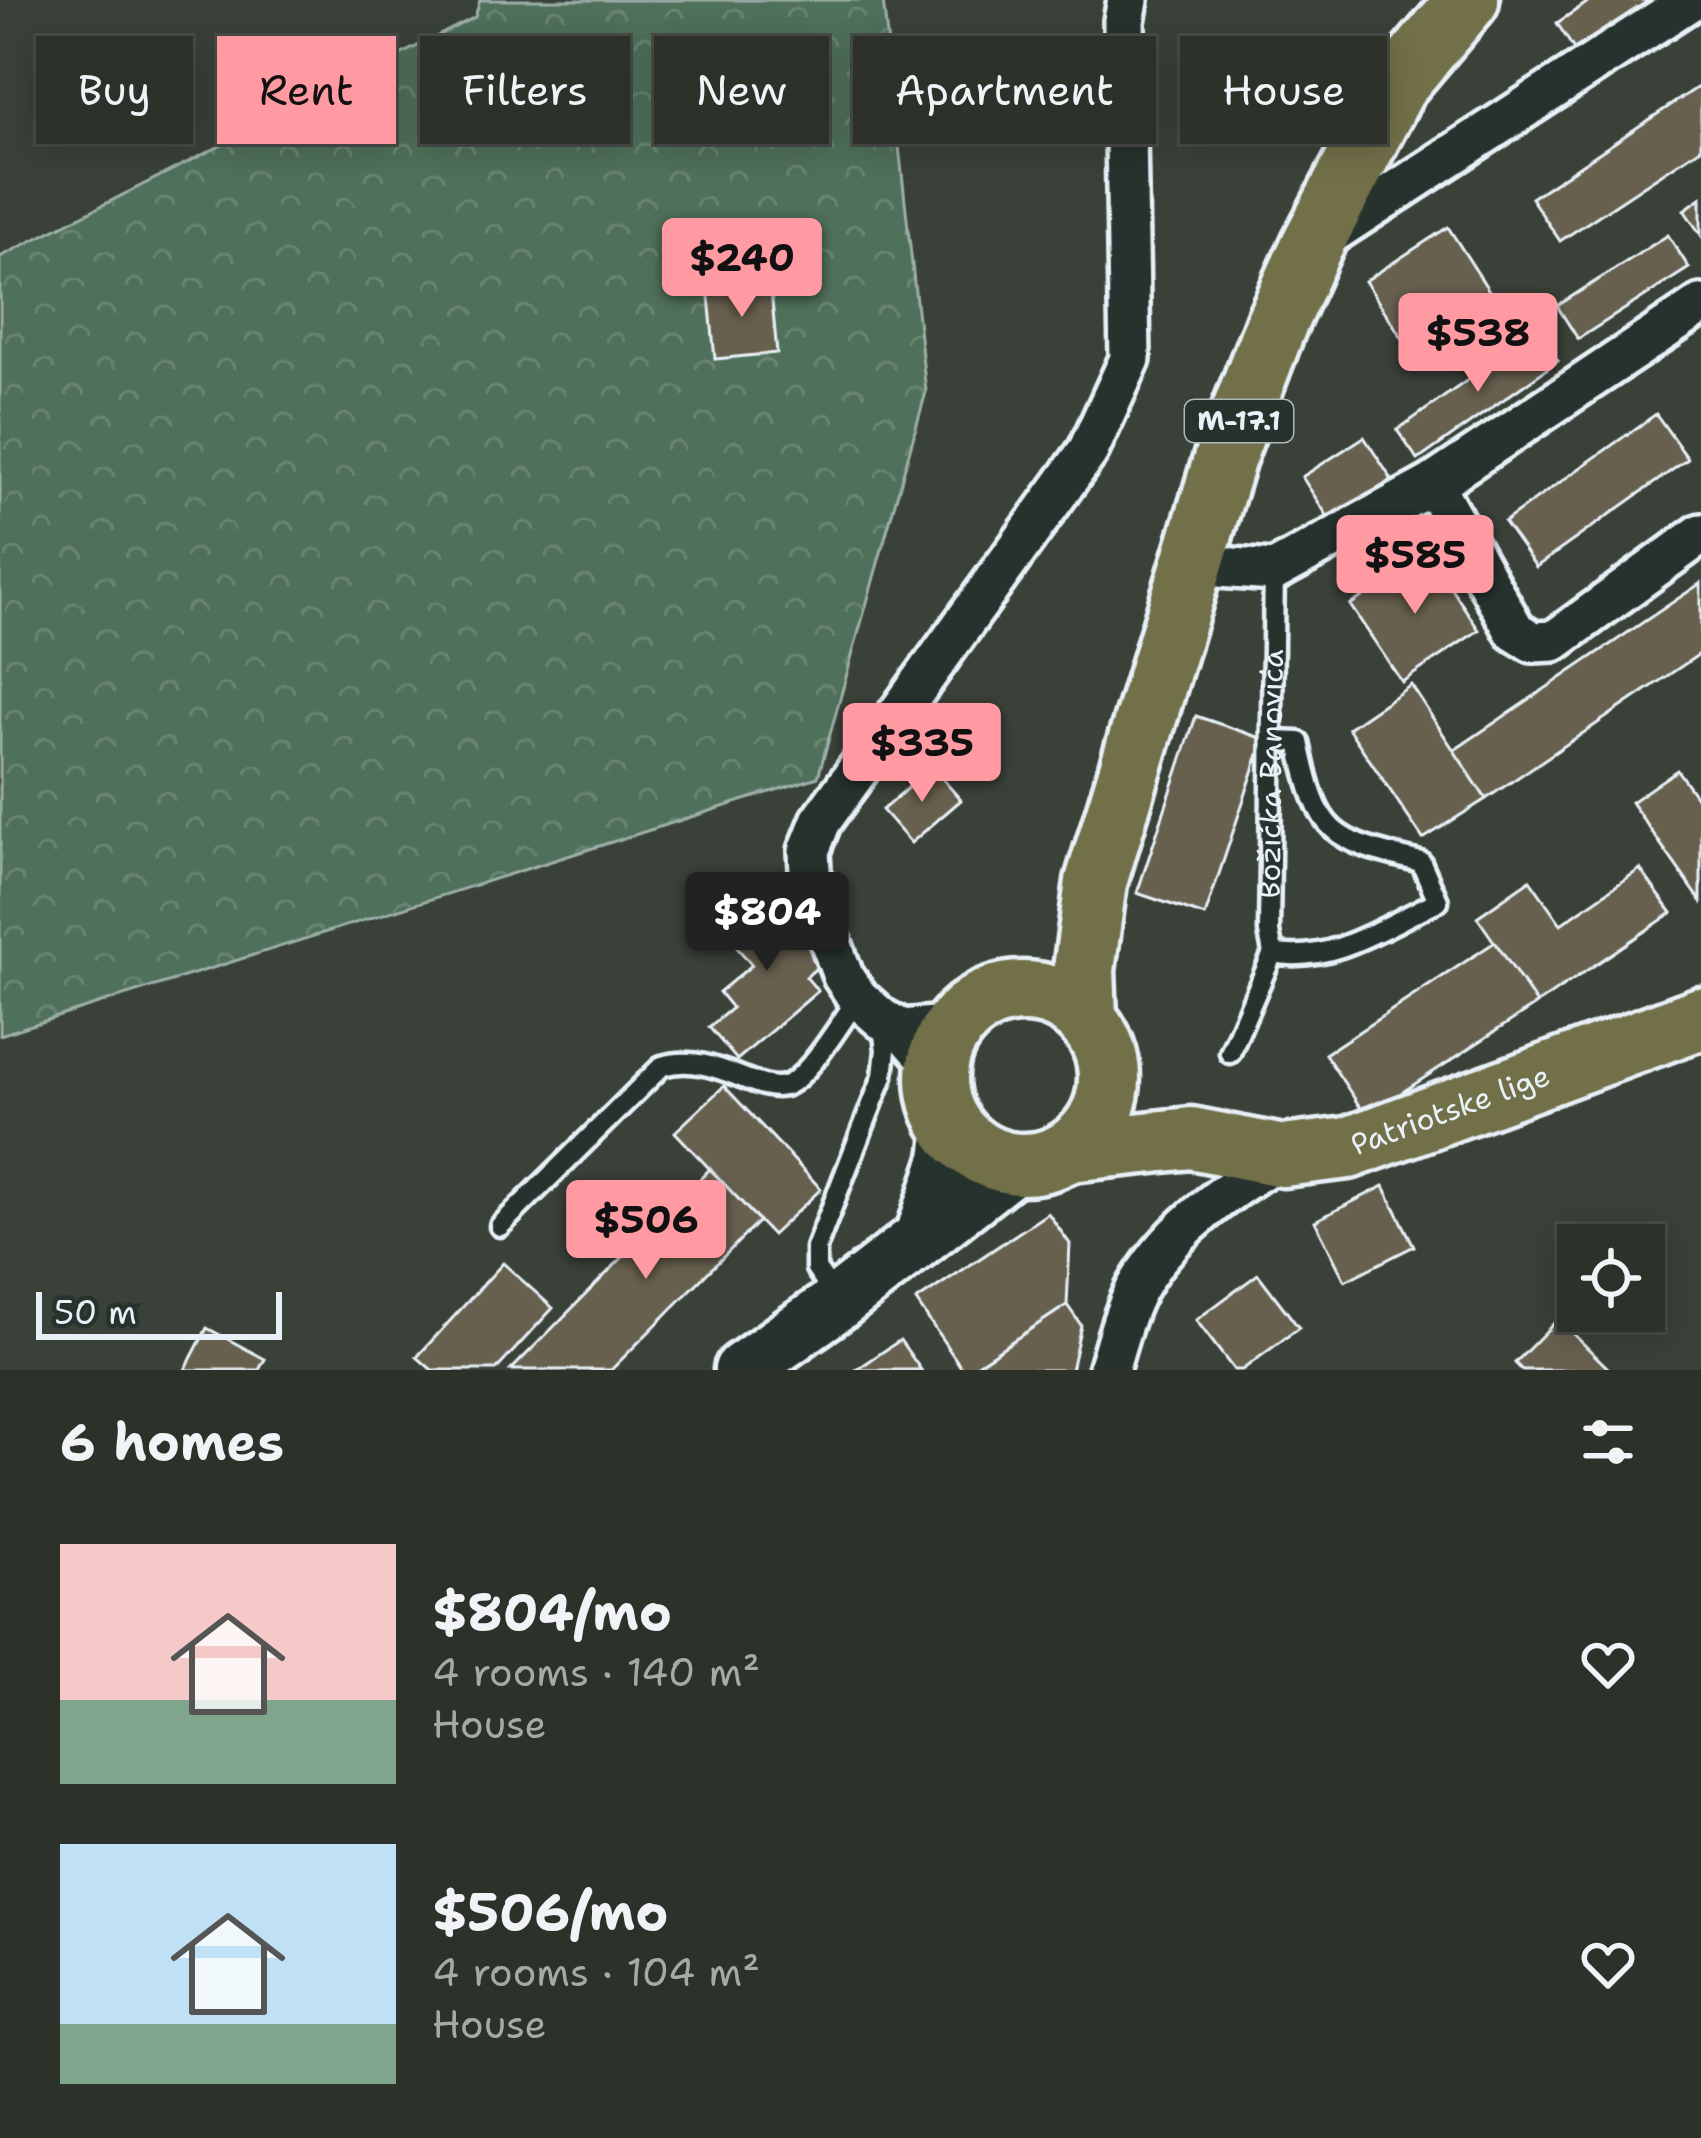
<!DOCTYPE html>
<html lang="en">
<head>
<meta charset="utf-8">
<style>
	body { margin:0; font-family:"Shantell Sans",sans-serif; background:#383d36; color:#f1f3f6; height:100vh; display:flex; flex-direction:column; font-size:45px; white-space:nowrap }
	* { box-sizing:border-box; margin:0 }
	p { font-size:39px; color:#a6a9a8 }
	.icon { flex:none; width:66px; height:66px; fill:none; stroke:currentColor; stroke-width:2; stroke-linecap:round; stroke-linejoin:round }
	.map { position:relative; height:1370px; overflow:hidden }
	.panel { display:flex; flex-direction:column; background:#2c312a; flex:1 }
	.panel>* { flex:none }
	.hud { position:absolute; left:36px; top:36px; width:1629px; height:108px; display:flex; gap:24px }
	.fabs { position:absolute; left:1557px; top:1224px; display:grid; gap:24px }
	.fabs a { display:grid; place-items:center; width:108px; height:108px; border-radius:0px; background:#2c312a; box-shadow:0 6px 30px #0003,0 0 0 3px #484c47; font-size:60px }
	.scale { position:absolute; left:36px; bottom:30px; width:246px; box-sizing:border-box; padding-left:12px; border:6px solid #e8f1f8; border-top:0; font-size:33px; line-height:42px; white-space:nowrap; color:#e8f1f8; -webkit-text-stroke:9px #26332d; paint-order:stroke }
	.price { position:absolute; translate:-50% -102px; padding:0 27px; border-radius:12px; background:#ff9aa2; color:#111; font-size:39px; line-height:78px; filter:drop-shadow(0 3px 6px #0008) }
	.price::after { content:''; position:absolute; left:50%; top:72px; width:36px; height:27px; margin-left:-18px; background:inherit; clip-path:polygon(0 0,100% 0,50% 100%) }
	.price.selected { background:#222; color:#fff }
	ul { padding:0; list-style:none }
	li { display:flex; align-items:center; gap:36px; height:300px; padding:0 60px }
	li span { display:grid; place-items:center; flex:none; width:336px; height:240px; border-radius:0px; color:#555 }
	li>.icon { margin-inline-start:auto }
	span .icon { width:144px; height:144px; fill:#fffc; stroke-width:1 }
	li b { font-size:51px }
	h2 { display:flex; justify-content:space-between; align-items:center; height:144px; padding:0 60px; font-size:51px }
	.tag { padding:0 42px; border-radius:0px; background:#2c312a; box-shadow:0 6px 30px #0003,0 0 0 3px #484c47; font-size:42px; line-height:108px }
	.tag.selected { background:#ff9aa2; color:#111 }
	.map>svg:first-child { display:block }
</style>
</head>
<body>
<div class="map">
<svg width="1701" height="1370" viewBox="0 0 1701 1370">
	<defs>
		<pattern id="forest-crowns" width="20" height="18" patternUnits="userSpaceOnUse" patternTransform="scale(3)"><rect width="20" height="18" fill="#50705a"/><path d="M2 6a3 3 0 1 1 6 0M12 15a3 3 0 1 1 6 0" fill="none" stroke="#698572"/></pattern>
	</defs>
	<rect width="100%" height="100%" fill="#3a4138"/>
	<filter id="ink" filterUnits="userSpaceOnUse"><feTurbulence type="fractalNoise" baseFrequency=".00833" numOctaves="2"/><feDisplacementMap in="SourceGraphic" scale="24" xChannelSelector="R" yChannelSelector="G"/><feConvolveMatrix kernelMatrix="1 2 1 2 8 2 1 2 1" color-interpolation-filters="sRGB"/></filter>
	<g filter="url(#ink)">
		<path fill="url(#forest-crowns)" stroke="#9cb0a9" stroke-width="3" d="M480,0H883L926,392L818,777L0,1035V257L475,17Z"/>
		<g fill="#676150" stroke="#e8f1f8" stroke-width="3">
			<path d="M1591,0H1659L1577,54L1557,23Z"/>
			<path d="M1701,85V148L1560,241L1531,198Z"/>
			<path d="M1701,198V235L1684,210Z"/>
			<path d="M1448,227L1493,297L1410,350L1365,281Z"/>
			<path d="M1668,235L1689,268L1578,339L1557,306Z"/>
			<path d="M770,280L777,353L715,359L708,286Z"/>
			<path d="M1537,331L1558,361L1418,460L1397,430Z"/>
			<path d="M1656,414L1688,459L1536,567L1504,522Z"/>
			<path d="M1364,437L1392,480L1330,520L1302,477Z"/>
			<path d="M1428,553L1479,630L1402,682L1350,605Z"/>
			<path d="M1701,583V653L1486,799L1453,751Z"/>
			<path d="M1411,685L1486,799L1423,839L1348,728Z"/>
			<path d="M1196,716L1264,739L1205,916L1137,893Z"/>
			<path d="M932,767L961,800L911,843L882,810Z"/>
			<path d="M1677,770L1701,804V901L1631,802Z"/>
			<path d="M1640,869L1672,913L1537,1004L1477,917L1530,880L1561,924Z"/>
			<path d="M771,890L828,958L806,977L818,991L737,1060L709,1027L732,1008L719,992L752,965L723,931Z"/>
			<path d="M1495,942L1537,1004L1366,1116L1325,1054Z"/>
			<path d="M724,1086L821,1189L772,1235L675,1132Z"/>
			<path d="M710,1169L759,1221L611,1370H511Z"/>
			<path d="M1384,1186L1414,1246L1345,1281L1315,1221Z"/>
			<path d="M1048,1213L1070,1244L1067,1305L969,1370H963L916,1301Z"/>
			<path d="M503,1263L553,1308L496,1370H432L417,1357Z"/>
			<path d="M1258,1274L1299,1328L1242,1370H1234L1196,1320Z"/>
			<path d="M1067,1305L1081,1325L1071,1370H969Z"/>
			<path d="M1558,1319L1610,1370H1522L1515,1363Z"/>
			<path d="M207,1328L265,1359L259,1370H185Z"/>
			<path d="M900,1340L921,1370H856Z"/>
		</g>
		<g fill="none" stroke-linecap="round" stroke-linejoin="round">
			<defs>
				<g id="service">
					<path d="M1273,741L1299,742C1318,836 1330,840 1421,862L1438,901C1386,925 1332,965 1273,953"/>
					<path id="s1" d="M1230,1053L1273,953L1269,932L1274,571"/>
					<path d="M500,1226L662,1066C713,1050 759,1097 787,1085C810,1075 842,1020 858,998"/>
					<path d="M835,1296L816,1269V1248L883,1076L886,1050L882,1019"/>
				</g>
				<g id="minor">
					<path d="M1318,242L1691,0"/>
					<path d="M1433,484L1515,631L1533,642L1554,641L1701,534"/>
					<path d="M1191,565L1274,571L1433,484L1701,305"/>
					<path d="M903,1030L955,1025"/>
					<path d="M937,1069L903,1030L882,1019L858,998L843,976L811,888L809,851L821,821L1088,451L1130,359L1124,21L1128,0"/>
					<path d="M1108,1370C1117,1341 1125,1306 1141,1281C1174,1227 1230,1188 1283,1156"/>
				</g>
				<g id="secondary">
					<path d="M923,1236L949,1159L953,1128"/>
					<path d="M742,1370L839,1302L1016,1164"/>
				</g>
				<g id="primary">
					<circle cx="1023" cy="1078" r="86"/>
					<path d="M1086,1018L1084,970L1096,882L1225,457L1276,324L1312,245L1397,84L1468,0"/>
					<path id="s2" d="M1070,1151L1191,1138L1283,1156L1348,1148L1701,1018"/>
				</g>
			</defs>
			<use href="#service" stroke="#e8f1f8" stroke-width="27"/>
			<use href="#minor" stroke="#e8f1f8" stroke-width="48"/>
			<use href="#secondary" stroke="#e8f1f8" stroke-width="63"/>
			<use href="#primary" stroke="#e8f1f8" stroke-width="69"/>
			<use href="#service" stroke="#26332d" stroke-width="18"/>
			<use href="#minor" stroke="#26332d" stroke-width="39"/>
			<use href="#secondary" stroke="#26332d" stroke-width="54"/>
			<use href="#primary" stroke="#726f4a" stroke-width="60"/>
		</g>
	</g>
	<g text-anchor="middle" stroke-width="12" stroke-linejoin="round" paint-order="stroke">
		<rect fill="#26332d" stroke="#aeb8bb" stroke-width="3" x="1185" y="400" width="108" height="42" rx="9"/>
		<g font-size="27" font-weight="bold" fill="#e8f1f8">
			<text x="1239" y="430">M-17.1</text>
		</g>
		<g font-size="30" fill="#e8f1f8" stroke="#26332d">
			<text dy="10" stroke="none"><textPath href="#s1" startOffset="288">Božićka Banovića</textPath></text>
			<text dy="10" stroke="none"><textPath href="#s2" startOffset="390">Patriotske lige</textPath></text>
		</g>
	</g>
</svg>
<div class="fabs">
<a><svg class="icon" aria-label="locate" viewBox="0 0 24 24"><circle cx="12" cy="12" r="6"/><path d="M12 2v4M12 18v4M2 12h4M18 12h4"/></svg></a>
</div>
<div class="scale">50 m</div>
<b class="price" style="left:742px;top:320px">$240</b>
<b class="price" style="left:1478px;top:395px">$538</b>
<b class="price" style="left:1415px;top:617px">$585</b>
<b class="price" style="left:922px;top:805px">$335</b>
<b class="price selected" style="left:767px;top:974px">$804</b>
<b class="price" style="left:646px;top:1282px">$506</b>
<div class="hud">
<a class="tag">Buy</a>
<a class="tag selected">Rent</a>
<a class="tag">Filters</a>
<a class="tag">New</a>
<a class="tag">Apartment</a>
<a class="tag">House</a>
</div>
</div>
<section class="panel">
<h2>6 homes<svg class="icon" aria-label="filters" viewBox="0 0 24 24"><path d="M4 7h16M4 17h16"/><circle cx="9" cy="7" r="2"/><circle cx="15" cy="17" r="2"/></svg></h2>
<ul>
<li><span style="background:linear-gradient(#f6c9c9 65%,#7fa58c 0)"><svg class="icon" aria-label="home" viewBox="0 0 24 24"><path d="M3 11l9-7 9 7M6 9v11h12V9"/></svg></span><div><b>$804/mo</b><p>4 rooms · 140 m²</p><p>House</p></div><svg class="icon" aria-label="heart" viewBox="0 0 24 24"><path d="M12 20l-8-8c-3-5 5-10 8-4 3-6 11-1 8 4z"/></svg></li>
<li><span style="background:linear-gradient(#bfe0f5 75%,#7fa58c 0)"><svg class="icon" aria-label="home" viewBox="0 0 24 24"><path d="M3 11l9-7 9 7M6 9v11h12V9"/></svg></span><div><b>$506/mo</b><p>4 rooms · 104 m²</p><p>House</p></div><svg class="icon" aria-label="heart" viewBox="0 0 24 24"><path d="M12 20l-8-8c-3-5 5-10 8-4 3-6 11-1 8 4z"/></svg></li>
</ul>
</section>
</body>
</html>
